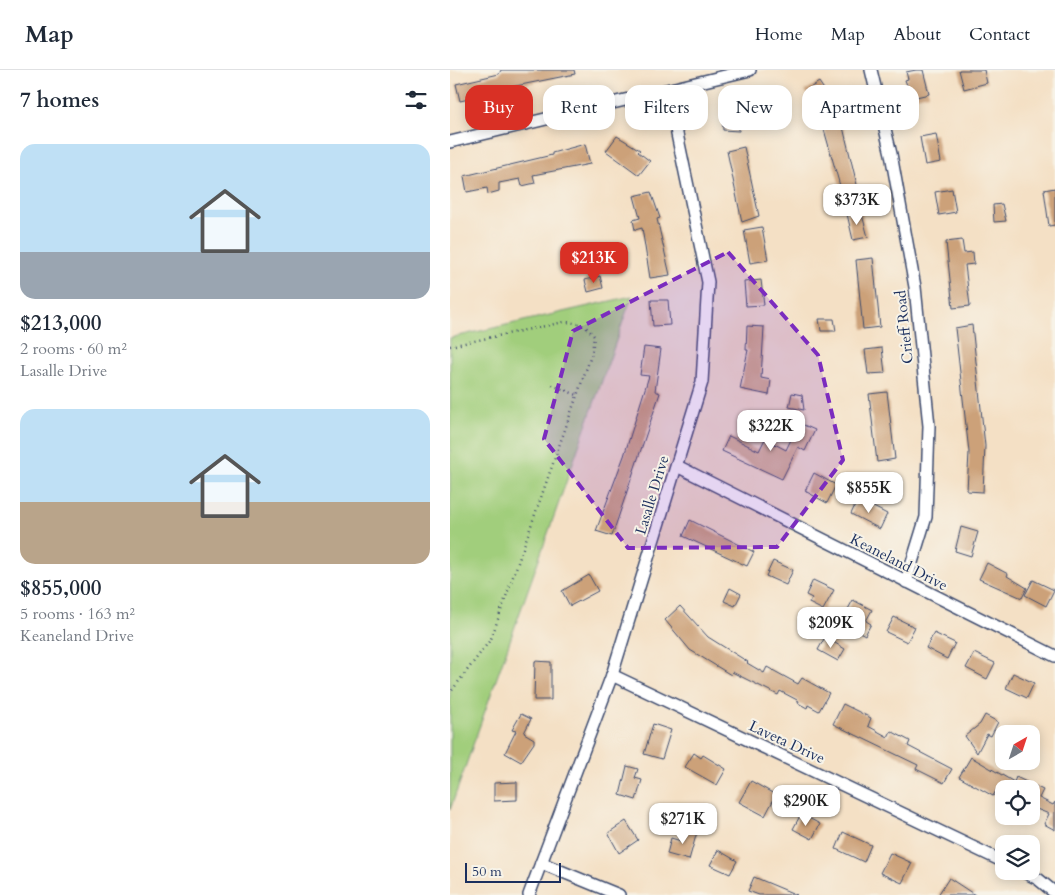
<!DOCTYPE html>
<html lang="en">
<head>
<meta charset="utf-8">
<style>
	body { margin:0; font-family:Cardo,serif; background:#f2f2f3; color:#1f2937; height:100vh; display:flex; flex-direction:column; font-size:19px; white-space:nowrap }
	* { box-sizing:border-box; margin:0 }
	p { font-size:16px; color:#747a83 }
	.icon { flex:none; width:28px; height:28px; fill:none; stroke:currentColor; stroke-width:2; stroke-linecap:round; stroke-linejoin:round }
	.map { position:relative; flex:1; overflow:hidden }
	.side { display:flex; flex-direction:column; background:#fff; width:450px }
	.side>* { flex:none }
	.top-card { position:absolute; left:15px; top:15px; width:475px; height:45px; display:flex; gap:10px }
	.needle { width:32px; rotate:39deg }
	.tools { position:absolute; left:545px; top:655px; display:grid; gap:10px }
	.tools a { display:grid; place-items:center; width:45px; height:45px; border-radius:10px; background:#fff; box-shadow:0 2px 12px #0003; font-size:25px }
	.scale { position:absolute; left:15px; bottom:12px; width:96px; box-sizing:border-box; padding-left:5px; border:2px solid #1b2f5e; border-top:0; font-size:14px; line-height:18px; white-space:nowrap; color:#1b2f5e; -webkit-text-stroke:4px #f7f3e8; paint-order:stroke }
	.price { position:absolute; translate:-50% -42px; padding:0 11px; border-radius:10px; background:#fff; color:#222; font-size:16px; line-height:32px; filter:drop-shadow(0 1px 2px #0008) }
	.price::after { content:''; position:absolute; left:50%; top:30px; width:15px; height:11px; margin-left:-8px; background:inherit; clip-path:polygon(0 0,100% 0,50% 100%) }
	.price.selected { background:#d93025; color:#fff }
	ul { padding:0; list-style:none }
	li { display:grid; align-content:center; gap:10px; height:265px; padding:0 20px }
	li span { display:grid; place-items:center; height:155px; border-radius:15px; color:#555 }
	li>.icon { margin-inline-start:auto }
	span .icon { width:90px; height:90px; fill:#fffc; stroke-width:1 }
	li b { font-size:21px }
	h2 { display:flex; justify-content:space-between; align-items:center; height:60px; padding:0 20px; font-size:21px }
	.pill { padding:0 18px; border-radius:15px; background:#fff; box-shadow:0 2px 12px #0003; font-size:18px; line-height:45px }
	.pill.selected { background:#d93025; color:#fff }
	header { display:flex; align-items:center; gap:30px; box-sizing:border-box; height:70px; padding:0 25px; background:#fff; border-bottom:1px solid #e0e1e3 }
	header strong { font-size:24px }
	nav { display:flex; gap:28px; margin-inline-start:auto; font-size:18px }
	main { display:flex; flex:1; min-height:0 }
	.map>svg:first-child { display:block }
</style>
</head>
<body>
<header>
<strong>Map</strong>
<nav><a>Home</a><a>Map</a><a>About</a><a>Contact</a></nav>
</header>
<main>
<section class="side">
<h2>7 homes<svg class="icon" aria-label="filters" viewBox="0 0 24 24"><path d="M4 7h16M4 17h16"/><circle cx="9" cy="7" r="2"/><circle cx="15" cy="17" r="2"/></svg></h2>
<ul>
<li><span style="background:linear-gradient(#bfe0f5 70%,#9aa5b1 0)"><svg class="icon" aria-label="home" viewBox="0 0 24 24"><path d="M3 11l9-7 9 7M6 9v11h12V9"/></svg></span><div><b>$213,000</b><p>2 rooms · 60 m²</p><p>Lasalle Drive</p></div></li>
<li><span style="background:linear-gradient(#bfe0f5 60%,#b9a48a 0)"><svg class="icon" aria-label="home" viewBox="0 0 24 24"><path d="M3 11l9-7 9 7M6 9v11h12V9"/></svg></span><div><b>$855,000</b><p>5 rooms · 163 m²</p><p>Keaneland Drive</p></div></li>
</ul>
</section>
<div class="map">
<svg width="605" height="825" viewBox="0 0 605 825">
	<rect width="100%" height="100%" fill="#f7f3e8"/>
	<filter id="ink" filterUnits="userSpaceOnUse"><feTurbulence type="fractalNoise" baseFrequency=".02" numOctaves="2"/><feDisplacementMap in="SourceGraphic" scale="10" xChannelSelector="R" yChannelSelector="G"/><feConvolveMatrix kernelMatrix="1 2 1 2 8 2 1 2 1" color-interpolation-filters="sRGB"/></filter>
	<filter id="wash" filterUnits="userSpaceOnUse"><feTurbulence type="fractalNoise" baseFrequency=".0096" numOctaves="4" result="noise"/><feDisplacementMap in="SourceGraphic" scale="20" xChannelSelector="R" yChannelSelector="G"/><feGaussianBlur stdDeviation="1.12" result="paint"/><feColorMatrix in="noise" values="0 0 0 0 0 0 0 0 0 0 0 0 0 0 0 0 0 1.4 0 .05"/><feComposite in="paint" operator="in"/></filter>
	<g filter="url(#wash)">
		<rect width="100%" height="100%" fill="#f4e0c5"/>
		<path fill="#a1ce7b" stroke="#5e7e6c" d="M182,226L0,740V268Z"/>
		<g id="blocks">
			<g fill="#cca179">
				<path d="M51,0H124L125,4L41,21V24L10,31L6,14L49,4Z"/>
				<path d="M466,0H473L479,24L462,28L455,10L458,9L456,2Z"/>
				<path d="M509,0H534L537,13L514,19Z"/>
				<path d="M369,12L383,33L369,42L355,21Z"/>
				<path d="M272,35H290L289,61L273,60Z"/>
				<path d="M390,52L391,58L393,57L408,119L392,123L373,56Z"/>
				<path d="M486,64L491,92L475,95L470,67Z"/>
				<path d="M167,66L190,80L188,82L200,91L189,105L156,81Z"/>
				<path d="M135,74L140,94L83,105L85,113L72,116L70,109L49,113V121L38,124L37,118L17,122L14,106L102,85V83Z"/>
				<path d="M294,77L309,146L292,152L277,81Z"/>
				<path d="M605,118V155L599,156L594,120Z"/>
				<path d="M502,119L506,142L489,145L485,122Z"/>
				<path d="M201,122L210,148L207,149L220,205L200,208L192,158L185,160L183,150L190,148L184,126Z"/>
				<path d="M552,134L556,151L544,152L543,135Z"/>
				<path d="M411,141L418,167L403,170L397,144Z"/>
				<path d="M312,157L318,190L300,193L294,160Z"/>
				<path d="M512,170L514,183L523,182L524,194L515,195L520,236L503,238L496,172Z"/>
				<path d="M423,188L430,257L413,259L406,190Z"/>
				<path d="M150,206L153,218L138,222L135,210Z"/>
				<path d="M311,210L314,235L296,236L294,212Z"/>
				<path d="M201,230H218L220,255L203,256Z"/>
				<path d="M369,249H384L386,261H371Z"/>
				<path d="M522,255L535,376L533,422L517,421L519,382L505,258Z"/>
				<path d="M297,256L314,257L311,308L321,310L319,325L290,319L298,280H296Z"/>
				<path d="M194,277L211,279L205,321L210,323L162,466L146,461L174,386L199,306L190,305Z"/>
				<path d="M432,278L435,303L418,304L415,280Z"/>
				<path d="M437,322L445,389L427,392L419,324Z"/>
				<path d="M342,323L352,325L354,340L339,337Z"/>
				<path d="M349,353L365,360L355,381L348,377L332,409L272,381L279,366L309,381L315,369L336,380Z"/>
				<path d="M364,403L386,415L377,433L355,421Z"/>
				<path d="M408,429L437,444L430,459L401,444Z"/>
				<path d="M240,450L304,482L297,496L233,466Z"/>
				<path d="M511,457L528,462L521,486L505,481Z"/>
				<path d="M323,491L343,500L336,515L316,506Z"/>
				<path d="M537,493L558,504L557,506L577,518L572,528L529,509Z"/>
				<path d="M139,505L148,521L120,536L112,521Z"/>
				<path d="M363,510L384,520L373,540L359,533L362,528L356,525Z"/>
				<path d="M583,510L604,520L596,536L575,525Z"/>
				<path d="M280,518L291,524L285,536L274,531Z"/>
				<path d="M403,530L422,540L416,551L421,554L415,565L391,552Z"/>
				<path d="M230,536L258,567L298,592L297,593L314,603L317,597L348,614L352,608L379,623L369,641L358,635L357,638L348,633L349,631L330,621L328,625L282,602L281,605L240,580L215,550Z"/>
				<path d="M444,547L465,557L457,572L436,562Z"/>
				<path d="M484,563L505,573L497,589L476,578Z"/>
				<path d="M375,567L395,579L388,591L368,580Z"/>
				<path d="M524,583L545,593L537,609L516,598Z"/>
				<path d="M85,591L101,592V630H84Z"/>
				<path d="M563,603L584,613L577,628L556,618Z"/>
				<path d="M393,634L421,648L418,656L438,667L441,661L460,671L458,676L502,699L494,713L466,699L468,695L383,654Z"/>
				<path d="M71,644L81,649L74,663L84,669V673L71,692L55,683L66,661L62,660Z"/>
				<path d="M535,645L548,652L541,666L537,664L527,683L515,666L530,654Z"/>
				<path d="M203,654L221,660L212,689L194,684Z"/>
				<path d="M244,683L251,688L253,685L276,699L267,715L235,697Z"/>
				<path d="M521,687L564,712L566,707L593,720L589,728L603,735L605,732V760L594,754L599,744L584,738L581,745V719H547L543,726L509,707Z"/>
				<path d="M177,696L188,699L185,708L192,710L186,730L170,725Z"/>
				<path d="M301,711L326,725L315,746L289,732Z"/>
				<path d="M67,712V730L44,731V713Z"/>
				<path d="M351,744L370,754L362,769L343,759Z"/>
				<path d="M176,751L188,770L169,783L158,763Z"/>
				<path d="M235,759L247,762L239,790L217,784L221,768L231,771Z"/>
				<path d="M393,762L421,775L414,792L386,779Z"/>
				<path d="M268,780L287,791L280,804L260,795Z"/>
				<path d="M440,783L462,793L452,813L430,803Z"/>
				<path d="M304,807L347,825H309L298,821Z"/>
				<path d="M499,808L525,825H488Z"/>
			</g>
		</g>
	</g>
	<g filter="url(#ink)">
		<use href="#blocks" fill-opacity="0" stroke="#3c4a6d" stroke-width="1"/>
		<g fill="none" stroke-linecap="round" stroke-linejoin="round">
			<defs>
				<g id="minor">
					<path d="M421,0L441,84L465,217L479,356L476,447L456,512"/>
					<path d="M0,72L300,0"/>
					<path d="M227,396L605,586"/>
					<path d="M162,605L554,792"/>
					<path d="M91,793L169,825"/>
					<path d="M572,801L588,809L605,823"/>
					<path d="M79,825L162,605L252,312L258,212L218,21"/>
				</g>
			</defs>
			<use href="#minor" stroke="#3c4a6d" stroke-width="14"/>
			<g stroke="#3c4a6d" stroke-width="2.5" stroke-dasharray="1 4" stroke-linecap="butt">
				<path d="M0,276L114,252C129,253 135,254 144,266L142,283L41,569L0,623"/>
				<path d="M102,315L127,325"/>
			</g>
			<use href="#minor" stroke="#fff" stroke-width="11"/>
		</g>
	</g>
	<path fill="#7b2cbf" fill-opacity="0.2" stroke="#7b2cbf" stroke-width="4" stroke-dasharray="10 6" stroke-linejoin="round" d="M278,182L368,285L393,390L327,477L178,478L94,369L123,261Z"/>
	<g text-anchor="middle" stroke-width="4" stroke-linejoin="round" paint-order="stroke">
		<g font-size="15" fill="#1b2f5e" stroke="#f7f3e8">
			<text transform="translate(454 257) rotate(-96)" y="5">Crieff Road</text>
			<text transform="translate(202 425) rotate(-73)" y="5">Lasalle Drive</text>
			<text transform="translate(449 492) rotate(27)" y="5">Keaneland Drive</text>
			<text transform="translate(337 672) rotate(25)" y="5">Laveta Drive</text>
		</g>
	</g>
</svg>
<div class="tools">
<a><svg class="needle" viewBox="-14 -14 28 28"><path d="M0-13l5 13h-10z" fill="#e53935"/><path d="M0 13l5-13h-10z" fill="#747a83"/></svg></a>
<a><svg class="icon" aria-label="locate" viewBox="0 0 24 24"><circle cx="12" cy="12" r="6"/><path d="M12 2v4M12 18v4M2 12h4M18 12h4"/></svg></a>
<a><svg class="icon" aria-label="layers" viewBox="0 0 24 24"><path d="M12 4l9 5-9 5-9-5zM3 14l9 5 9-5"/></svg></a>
</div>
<div class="scale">50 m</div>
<b class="price" style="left:407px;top:156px">$373K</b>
<b class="price selected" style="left:144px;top:214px">$213K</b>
<b class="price" style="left:321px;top:382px">$322K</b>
<b class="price" style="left:419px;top:444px">$855K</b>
<b class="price" style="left:381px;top:579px">$209K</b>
<b class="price" style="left:356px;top:757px">$290K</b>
<b class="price" style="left:233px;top:775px">$271K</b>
<div class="top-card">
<a class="pill selected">Buy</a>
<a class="pill">Rent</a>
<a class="pill">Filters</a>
<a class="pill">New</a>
<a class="pill">Apartment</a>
</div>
</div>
</main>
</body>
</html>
